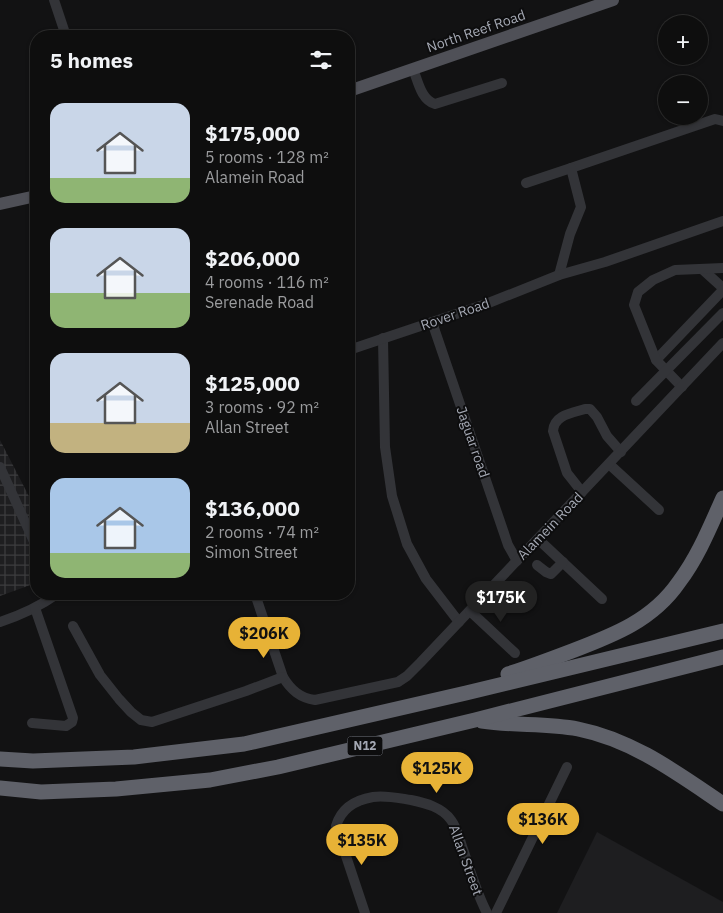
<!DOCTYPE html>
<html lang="en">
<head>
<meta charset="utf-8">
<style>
	body { margin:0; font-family:"IBM Plex Sans",sans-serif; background:#171717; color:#f1f3f6; height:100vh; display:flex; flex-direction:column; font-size:19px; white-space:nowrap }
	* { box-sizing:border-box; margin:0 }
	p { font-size:16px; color:#9b9c9e }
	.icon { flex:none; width:28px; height:28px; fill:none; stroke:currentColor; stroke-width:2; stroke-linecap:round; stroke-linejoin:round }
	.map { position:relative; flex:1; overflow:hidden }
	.side { position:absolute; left:30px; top:30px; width:325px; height:570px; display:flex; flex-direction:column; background:#0e0e0e; border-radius:20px; box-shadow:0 1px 4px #0004,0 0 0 1px #2e2e2e }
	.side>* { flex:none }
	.tools { position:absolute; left:658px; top:15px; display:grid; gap:10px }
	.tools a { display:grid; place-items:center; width:50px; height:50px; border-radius:50%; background:#0e0e0e; box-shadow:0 1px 4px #0004,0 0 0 1px #2e2e2e; font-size:25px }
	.price { position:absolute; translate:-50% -42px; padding:0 11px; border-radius:18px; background:#e7b236; color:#111; font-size:16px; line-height:32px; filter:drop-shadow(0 1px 2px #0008) }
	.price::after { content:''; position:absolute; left:50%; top:30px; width:15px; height:11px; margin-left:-8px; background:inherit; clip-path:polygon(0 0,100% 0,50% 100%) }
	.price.active { background:#222; color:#fff }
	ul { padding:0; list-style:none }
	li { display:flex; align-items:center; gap:15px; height:125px; padding:0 20px }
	li span { display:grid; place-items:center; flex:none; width:140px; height:100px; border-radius:15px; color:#555 }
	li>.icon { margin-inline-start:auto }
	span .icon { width:60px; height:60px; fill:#fffc; stroke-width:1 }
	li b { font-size:21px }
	h2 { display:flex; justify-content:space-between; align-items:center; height:60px; padding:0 20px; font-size:21px }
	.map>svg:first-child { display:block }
</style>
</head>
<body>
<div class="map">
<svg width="723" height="913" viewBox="0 0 723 913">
	<defs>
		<pattern id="industrial-grid" width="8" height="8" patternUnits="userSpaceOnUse" patternTransform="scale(1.25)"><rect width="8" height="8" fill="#1e1e20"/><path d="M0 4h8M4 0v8" fill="none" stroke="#3c3c3e"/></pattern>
	</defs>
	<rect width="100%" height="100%" fill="#121213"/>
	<path fill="#1e1e20" d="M597,832L723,902V913H557Z"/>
	<path fill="url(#industrial-grid)" d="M0,440L36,510V583L0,596Z"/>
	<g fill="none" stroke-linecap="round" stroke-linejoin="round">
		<g stroke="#333438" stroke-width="10">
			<path d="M54,0L66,36"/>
			<path d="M413,69C418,81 421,100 435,104L502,83"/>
			<path d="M571,168L715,119L723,121"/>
			<path d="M526,183L571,168L581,207L570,234L559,275"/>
			<path d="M702,269L723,288"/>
			<path d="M432,322L508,545L517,561"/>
			<path d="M383,338L385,447L392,496L407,544L426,579L459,622"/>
			<path d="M349,350L486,304L559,275L605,262L723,221"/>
			<path d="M656,360L723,290"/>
			<path d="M682,387L656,360L634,305L638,292L653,280L675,270L723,268"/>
			<path d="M636,401L723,313"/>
			<path d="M609,464L659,510"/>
			<path d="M0,467L36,546"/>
			<path d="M582,492L567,473L553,431C554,415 572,413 585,409H590L597,417L607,436L621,452"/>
			<path d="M538,539L602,599"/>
			<path d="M537,565L546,572L551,574L563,562"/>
			<path d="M255,594L283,677C291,690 300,698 315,700L398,682L407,676L420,663L723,343"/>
			<path d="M470,611L515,653"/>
			<path d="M0,622C21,615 39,607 57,594"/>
			<path d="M73,626L100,675L119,699L131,712L141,720L152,722L246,691L283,677"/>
			<path d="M32,723L66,726L72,722L73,718L35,608"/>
			<path d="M365,913L336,826C341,809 355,800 373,797C385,795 398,798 411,800C425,803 442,807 451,820C458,829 460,842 464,852C471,873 477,894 487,913"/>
			<path d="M496,913L567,767"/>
		</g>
		<g stroke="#4f5057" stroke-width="12">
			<path d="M349,91L613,0"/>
			<path d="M0,204L36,196"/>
		</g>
		<g stroke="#5f6169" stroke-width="15">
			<path d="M508,674C530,667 551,659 572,651C614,635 653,620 679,582C698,557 710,527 723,498"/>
			<path d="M482,721C514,726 547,723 578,729C633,740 677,773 723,804"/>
			<path d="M0,759L33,761L134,757L244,744L466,693L723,631"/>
			<path d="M0,788L41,792L116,789L210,780L278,767L475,720L723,657"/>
		</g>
	</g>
	<g text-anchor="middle" stroke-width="4" stroke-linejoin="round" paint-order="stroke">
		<rect fill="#0d0d0e" stroke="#777a82" stroke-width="1" x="347.5" y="736.5" width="35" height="19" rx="4"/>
		<g font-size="12" font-weight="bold" fill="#a4a8b3">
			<text x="365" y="750">N12</text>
		</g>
		<g font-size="14" fill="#a4a8b3" stroke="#0d0d0e">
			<text transform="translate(476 31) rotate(-19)" y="5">North Reef Road</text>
			<text transform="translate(455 314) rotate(-19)" y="5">Rover Road</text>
			<text transform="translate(473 442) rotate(71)" y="5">Jaguar road</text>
			<text transform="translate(550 526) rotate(-46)" y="5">Alamein Road</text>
			<text transform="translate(466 860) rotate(70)" y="5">Allan Street</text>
		</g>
	</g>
</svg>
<div class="tools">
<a>+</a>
<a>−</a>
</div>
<b class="price active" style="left:501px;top:623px">$175K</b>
<b class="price" style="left:264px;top:659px">$206K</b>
<b class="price" style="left:437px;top:794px">$125K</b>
<b class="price" style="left:543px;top:845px">$136K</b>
<b class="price" style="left:362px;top:866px">$135K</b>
<section class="side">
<h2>5 homes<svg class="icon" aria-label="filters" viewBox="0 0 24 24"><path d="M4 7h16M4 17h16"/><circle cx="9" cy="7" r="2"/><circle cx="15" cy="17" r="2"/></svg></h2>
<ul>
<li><span style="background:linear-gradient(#c9d6e8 75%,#8fb573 0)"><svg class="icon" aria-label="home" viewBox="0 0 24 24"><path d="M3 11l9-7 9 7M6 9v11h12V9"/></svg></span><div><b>$175,000</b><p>5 rooms · 128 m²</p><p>Alamein Road</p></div></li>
<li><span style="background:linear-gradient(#c9d6e8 65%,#8fb573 0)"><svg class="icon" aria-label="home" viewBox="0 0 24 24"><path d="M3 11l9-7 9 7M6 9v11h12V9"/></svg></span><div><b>$206,000</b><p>4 rooms · 116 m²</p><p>Serenade Road</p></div></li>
<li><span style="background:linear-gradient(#c9d6e8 70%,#c2b280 0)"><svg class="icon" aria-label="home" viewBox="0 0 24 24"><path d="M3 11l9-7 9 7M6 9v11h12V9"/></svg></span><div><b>$125,000</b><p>3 rooms · 92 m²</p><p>Allan Street</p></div></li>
<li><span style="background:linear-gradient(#a9c7e8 75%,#8fb573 0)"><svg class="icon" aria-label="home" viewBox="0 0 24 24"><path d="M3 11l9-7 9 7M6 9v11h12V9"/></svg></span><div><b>$136,000</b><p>2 rooms · 74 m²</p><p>Simon Street</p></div></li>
</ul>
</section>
</div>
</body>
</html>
